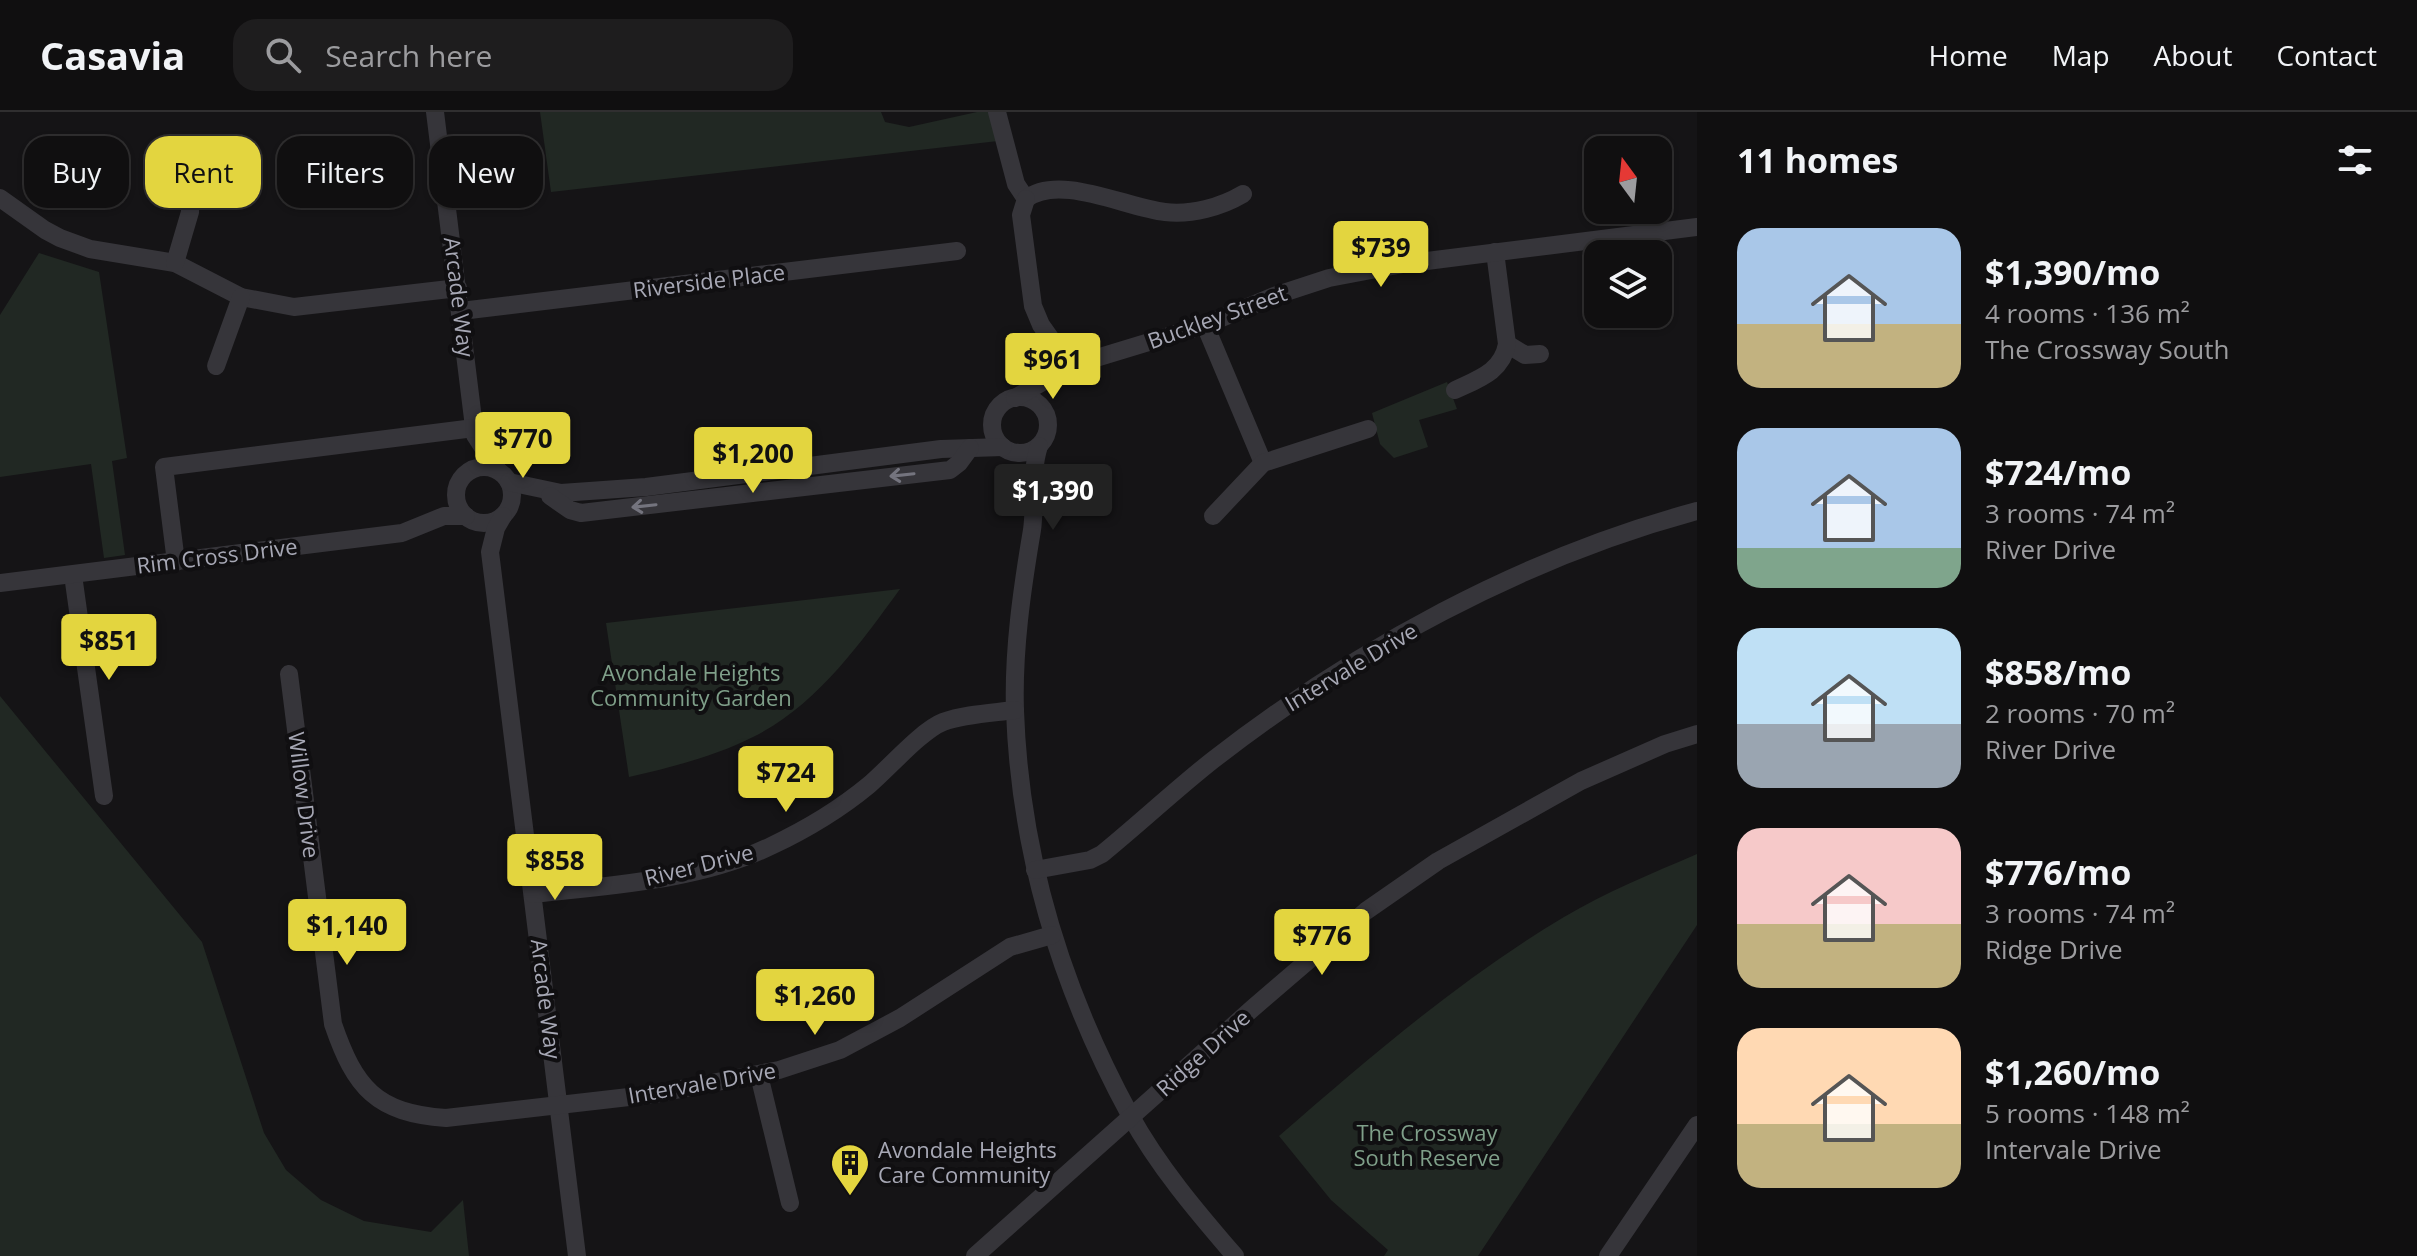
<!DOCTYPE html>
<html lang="en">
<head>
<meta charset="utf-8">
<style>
	body { margin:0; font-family:"Open Sans",sans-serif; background:#1e1d1e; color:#f1f3f6; height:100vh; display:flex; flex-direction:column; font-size:30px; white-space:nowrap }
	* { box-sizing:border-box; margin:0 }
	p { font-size:26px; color:#9c9c9f }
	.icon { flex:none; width:44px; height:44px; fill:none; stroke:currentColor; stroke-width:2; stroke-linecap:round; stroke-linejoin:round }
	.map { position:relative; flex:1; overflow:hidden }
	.sheet { display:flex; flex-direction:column; background:#100f10; width:720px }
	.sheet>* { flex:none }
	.hud { position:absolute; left:24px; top:24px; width:760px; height:72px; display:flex; gap:16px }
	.needle { width:52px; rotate:345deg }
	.controls { position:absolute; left:1584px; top:24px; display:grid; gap:16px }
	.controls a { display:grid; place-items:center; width:88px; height:88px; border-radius:16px; background:#100f10; box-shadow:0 2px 6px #0004,0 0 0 2px #302f30; font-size:40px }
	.price { position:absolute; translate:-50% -68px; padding:0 18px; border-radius:8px; background:#e3d53f; color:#111; font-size:26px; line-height:52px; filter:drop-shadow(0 2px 4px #0008) }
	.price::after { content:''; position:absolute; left:50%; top:48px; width:24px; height:18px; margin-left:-12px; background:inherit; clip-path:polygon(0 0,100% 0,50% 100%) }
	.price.on { background:#222; color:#fff }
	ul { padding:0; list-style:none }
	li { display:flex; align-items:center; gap:24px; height:200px; padding:0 40px }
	li span { display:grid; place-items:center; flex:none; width:224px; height:160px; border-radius:24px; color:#555 }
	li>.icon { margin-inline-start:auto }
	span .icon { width:96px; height:96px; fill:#fffc; stroke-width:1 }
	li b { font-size:34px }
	h2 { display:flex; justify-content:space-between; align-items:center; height:96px; padding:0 40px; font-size:34px }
	.tag { padding:0 28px; border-radius:24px; background:#100f10; box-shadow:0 2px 6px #0004,0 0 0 2px #302f30; font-size:28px; line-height:72px }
	.tag.on { background:#e3d53f; color:#111 }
	header { display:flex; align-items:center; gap:48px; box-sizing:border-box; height:112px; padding:0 40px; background:#100f10; border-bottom:2px solid #302f30 }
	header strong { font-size:38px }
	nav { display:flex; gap:44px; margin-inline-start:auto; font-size:28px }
	.search { width:560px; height:72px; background:#1e1d1e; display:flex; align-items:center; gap:20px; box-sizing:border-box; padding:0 28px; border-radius:24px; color:#9c9c9f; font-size:30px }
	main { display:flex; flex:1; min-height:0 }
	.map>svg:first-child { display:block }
</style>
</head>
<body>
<header>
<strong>Casavia</strong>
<div class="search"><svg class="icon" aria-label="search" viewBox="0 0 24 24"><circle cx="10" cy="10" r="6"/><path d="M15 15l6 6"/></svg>Search here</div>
<nav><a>Home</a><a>Map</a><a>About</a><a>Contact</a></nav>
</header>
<main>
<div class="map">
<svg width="1697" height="1144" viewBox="0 0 1697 1144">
	<rect width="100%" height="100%" fill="#151416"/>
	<g fill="#212823">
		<path d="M540,0H881L885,10L909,15L977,0H991L998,29L551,80Z"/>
		<path d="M39,141L99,160L127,346L112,349L125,443L104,446L91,352L0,365V203Z"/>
		<path d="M1447,270L1457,297L1419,308L1428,335L1394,346L1380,332L1372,301Z"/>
		<path d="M900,477C860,532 816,594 753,625C713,645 672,655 629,665L606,511Z"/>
		<path d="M0,584L202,830L264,1021L286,1058L321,1088L364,1109L431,1120L463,1088L469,1144H0Z"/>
		<path d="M1697,742V813L1478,1144H1384L1388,1138L1331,1088L1279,1024C1370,945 1460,867 1564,805C1606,780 1653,761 1697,742Z"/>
	</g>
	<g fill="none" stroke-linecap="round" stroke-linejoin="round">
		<g stroke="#36353a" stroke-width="18">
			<path d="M435,0L475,323L497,357"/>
			<path d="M997,0L1016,72L1026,87"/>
			<path d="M0,86L45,118L60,126L90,137L175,151L241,185L294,195L458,176"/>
			<path d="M1026,87C1059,61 1127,96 1165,100C1192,103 1221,95 1243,82"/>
			<path d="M1026,87L1021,103L1033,194L1041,213L1070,254"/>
			<path d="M175,151L190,100L191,63"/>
			<path d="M461,199L957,139"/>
			<path d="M1205,213L1263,351"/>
			<path d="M1507,232L1525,243L1540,242"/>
			<path d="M216,254L241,185"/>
			<path d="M1455,278C1478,267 1502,260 1507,232L1495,140"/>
			<circle cx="1020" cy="313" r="28"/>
			<path d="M1015,286L1070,254L1205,213L1274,184L1329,166L1403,152L1697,115"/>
			<path d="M1039,334C1030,362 1036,390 1032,418C1022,477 1013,539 1015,599C1020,741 1062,878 1130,1003C1158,1054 1197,1100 1235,1144"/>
			<circle cx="484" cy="383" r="28"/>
			<path d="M509,370L561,381L646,375L941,337L1003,335"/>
			<path d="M550,384L570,398L581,401L950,358L959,351L970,336"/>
			<path d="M503,404L496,416L490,440L577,1144"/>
			<path d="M1213,404L1263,351L1368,317"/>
			<path d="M176,450L164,355L474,316"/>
			<path d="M73,463L104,684"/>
			<path d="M0,471L402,421L444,404H466"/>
			<path d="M289,562L333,912C355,976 376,1001 446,1006L655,982L779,958L840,938L900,906L1010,835L1052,823"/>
			<path d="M1035,758L1090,748L1102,742C1140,711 1175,678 1213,648C1356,537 1522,446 1697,399"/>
			<path d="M533,782C611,773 699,769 771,734C805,718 840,697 869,673C888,657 922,618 943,610C965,602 992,601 1015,598"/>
			<path d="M759,963L790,1091"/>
			<path d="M975,1144L1253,896L1366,799L1438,749L1581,669L1665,632L1697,622"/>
			<path d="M1608,1144L1697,1013"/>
		</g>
	</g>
	<defs><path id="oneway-shaft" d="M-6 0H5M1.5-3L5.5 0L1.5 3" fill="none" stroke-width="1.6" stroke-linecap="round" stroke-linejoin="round" transform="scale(2)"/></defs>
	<g stroke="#74747e">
		<use href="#oneway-shaft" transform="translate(902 363) rotate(174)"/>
		<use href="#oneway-shaft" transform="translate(644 394) rotate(174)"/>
	</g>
	<defs>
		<symbol id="building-pin" viewBox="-11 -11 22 30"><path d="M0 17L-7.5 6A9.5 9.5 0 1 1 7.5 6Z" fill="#e3d53f" stroke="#100f11"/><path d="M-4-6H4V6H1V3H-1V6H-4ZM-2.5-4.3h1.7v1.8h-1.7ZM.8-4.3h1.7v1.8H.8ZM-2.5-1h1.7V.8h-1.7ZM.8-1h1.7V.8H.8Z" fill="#111"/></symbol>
	</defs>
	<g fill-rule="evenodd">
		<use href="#building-pin" x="828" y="1029" width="44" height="60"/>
	</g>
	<g text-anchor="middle" stroke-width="8" stroke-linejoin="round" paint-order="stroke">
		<g font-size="22" fill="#a7a8b5" stroke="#100f11">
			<text transform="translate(709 169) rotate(-7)" y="8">Riverside Place</text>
			<text transform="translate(459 185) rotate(83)" y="8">Arcade Way</text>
			<text transform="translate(1217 205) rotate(-20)" y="8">Buckley Street</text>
			<text transform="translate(217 444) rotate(-7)" y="8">Rim Cross Drive</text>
			<text transform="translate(1351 555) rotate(-31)" y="8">Intervale Drive</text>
			<text transform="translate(304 683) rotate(83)" y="8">Willow Drive</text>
			<text transform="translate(699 753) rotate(-14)" y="8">River Drive</text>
			<text transform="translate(546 887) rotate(83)" y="8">Arcade Way</text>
			<text transform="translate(1203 941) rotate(-42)" y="8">Ridge Drive</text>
			<text transform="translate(702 971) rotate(-10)" y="8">Intervale Drive</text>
		</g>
		<g font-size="22" fill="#7f9f89" stroke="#100f11">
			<text x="691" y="569">Avondale Heights<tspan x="691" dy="25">Community Garden</tspan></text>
			<text x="1427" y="1029">The Crossway<tspan x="1427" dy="25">South Reserve</tspan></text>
		</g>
		<g font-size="22" fill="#a7a8b5" stroke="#100f11" text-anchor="start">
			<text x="878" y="1046">Avondale Heights<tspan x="878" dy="25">Care Community</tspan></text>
		</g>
	</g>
</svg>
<div class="controls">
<a><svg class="needle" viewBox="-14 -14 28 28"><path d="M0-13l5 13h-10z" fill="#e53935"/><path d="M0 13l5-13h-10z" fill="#9c9c9f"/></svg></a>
<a><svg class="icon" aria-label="layers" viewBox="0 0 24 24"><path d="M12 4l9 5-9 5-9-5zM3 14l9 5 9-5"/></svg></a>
</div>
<b class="price" style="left:1381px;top:177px">$739</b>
<b class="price" style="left:1053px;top:289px">$961</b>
<b class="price" style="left:523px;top:368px">$770</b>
<b class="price" style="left:753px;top:383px">$1,200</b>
<b class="price on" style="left:1053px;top:420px">$1,390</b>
<b class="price" style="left:109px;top:570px">$851</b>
<b class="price" style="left:786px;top:702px">$724</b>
<b class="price" style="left:555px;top:790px">$858</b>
<b class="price" style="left:347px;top:855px">$1,140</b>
<b class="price" style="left:1322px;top:865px">$776</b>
<b class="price" style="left:815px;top:925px">$1,260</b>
<div class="hud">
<a class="tag">Buy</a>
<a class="tag on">Rent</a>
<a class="tag">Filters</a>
<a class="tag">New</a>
</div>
</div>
<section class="sheet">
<h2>11 homes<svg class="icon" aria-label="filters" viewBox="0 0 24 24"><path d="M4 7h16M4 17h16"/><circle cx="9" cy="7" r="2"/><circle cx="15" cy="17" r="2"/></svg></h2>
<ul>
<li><span style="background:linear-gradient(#a9c7e8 60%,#c2b280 0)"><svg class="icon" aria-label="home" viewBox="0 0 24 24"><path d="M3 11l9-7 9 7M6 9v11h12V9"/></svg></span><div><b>$1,390/mo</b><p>4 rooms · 136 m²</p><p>The Crossway South</p></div></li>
<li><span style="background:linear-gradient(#a9c7e8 75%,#7fa58c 0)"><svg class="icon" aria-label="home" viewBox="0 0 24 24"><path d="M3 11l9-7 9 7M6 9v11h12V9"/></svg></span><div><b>$724/mo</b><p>3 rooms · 74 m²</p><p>River Drive</p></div></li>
<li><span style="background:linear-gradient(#bfe0f5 60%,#9aa5b1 0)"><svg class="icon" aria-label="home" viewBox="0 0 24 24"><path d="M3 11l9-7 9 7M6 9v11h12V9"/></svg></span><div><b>$858/mo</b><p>2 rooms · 70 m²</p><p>River Drive</p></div></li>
<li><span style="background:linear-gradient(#f6c9c9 60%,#c2b280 0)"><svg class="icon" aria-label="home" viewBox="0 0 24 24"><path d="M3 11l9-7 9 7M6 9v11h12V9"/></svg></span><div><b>$776/mo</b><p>3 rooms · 74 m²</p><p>Ridge Drive</p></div></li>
<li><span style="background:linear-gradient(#ffd9b3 60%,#c2b280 0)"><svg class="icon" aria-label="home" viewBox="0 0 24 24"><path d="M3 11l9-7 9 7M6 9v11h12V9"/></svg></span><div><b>$1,260/mo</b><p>5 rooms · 148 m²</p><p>Intervale Drive</p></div></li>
</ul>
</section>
</main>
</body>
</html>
